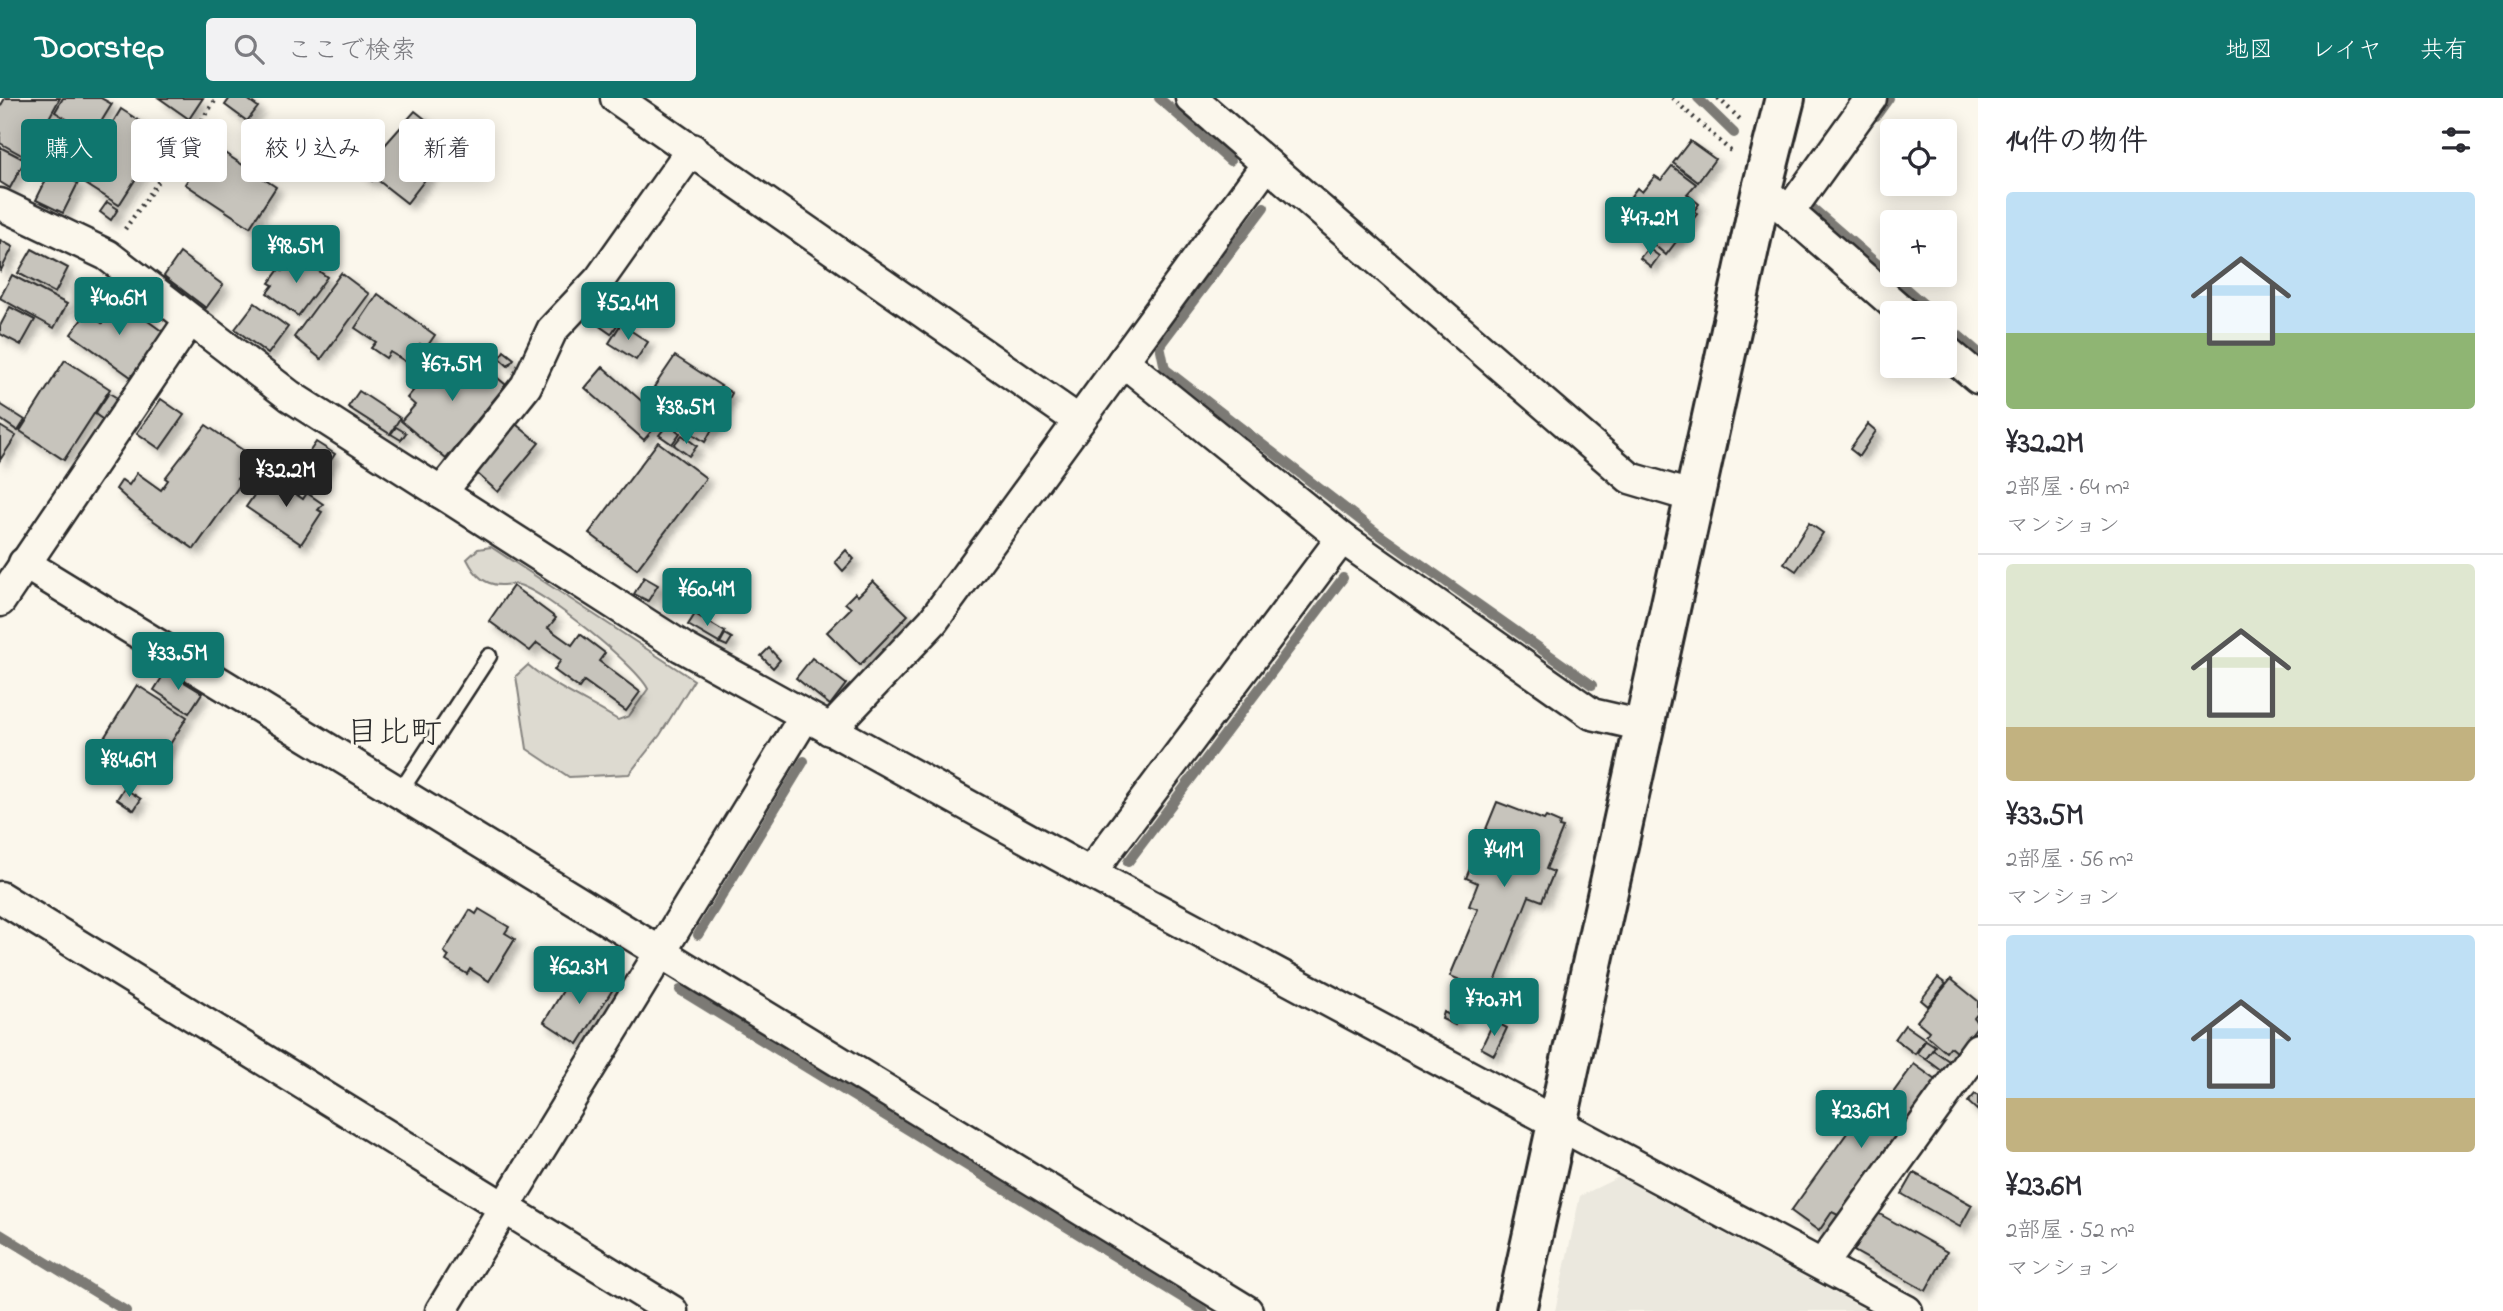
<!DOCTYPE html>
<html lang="ja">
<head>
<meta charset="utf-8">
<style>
	body { margin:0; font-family:"Indie Flower","Klee One",sans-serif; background:#f2f2f3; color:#2b2b33; height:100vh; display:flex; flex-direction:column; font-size:26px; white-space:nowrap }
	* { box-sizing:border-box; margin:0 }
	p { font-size:23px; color:#7c7c81 }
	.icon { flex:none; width:38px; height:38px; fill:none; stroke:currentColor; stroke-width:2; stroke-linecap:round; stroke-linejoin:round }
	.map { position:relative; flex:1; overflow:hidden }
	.drawer { display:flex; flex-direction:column; background:#fff; width:525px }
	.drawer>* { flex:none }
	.hud { position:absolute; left:21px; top:21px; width:665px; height:63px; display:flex; gap:14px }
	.tools { position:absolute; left:1880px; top:21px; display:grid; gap:14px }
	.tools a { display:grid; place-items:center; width:77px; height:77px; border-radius:7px; background:#fff; box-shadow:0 4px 18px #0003; font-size:35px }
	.price { position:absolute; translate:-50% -60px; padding:0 16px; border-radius:7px; background:#0f766e; color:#fff; font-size:23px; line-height:46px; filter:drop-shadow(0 2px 4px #0008) }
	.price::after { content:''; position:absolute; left:50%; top:42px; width:21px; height:16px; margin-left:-10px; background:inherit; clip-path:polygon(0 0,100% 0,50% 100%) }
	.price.on { background:#222; color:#fff }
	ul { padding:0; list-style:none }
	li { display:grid; align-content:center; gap:14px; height:371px; padding:0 28px }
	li+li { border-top:2px solid #e1e1e2 }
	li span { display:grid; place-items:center; height:217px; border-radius:7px; color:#555 }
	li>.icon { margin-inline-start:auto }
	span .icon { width:126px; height:126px; fill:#fffc; stroke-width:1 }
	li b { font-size:30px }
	h2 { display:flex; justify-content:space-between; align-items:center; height:84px; padding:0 28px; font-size:30px }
	.pill { padding:0 24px; border-radius:7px; background:#fff; box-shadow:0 4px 18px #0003; font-size:24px; line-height:63px }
	.pill.on { background:#0f766e; color:#fff }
	header { display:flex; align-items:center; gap:42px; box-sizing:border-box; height:98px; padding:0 35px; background:#0f766e; color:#fff }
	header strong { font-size:33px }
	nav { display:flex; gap:38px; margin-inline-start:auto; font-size:24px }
	.search { width:490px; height:63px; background:#f2f2f3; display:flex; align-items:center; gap:18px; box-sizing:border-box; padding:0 24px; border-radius:7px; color:#7c7c81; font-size:26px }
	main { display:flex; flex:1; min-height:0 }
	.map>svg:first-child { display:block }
</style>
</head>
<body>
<header>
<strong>Doorstep</strong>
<div class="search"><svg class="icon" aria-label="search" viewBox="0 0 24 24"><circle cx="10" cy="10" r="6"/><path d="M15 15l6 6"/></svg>ここで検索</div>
<nav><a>地図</a><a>レイヤ</a><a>共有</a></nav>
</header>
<main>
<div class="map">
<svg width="1978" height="1213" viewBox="0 0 1978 1213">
	<defs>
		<filter id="shadow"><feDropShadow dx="6" dy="6" stdDeviation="3.5" flood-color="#0004"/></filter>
	</defs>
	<rect width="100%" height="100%" fill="#fbf7ec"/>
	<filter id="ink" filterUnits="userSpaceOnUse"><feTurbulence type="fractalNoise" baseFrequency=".0143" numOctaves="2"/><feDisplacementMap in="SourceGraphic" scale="14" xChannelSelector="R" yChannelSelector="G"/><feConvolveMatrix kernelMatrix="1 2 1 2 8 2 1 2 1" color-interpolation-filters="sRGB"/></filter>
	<g filter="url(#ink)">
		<path fill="#ebe8de" d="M1619,1079L1868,1213H1555L1580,1098Z"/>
		<path fill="#dddad0" stroke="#84827e" stroke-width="2" d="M491,449L694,582L660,637L629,676L569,679L527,651L516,578L528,567C555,590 588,603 618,622L629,618L648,591C637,568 545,494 519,487C515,485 508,487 503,487C485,488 475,477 467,461L478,451Z"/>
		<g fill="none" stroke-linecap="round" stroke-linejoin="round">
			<g stroke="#7b7a75" stroke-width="10">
				<path d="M1159,0L1230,63"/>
				<path d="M1698,0L1734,35"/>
				<path d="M1876,18L1889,0"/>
				<path d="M1809,107L1934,215"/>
				<path d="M1264,109L1160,247L1165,271L1377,435L1592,587"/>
				<path d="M1944,225L1978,254"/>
				<path d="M1128,764L1343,480"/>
				<path d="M698,837L804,663"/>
				<path d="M680,892L1204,1213"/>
				<path d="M0,1136L126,1213"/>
			</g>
		</g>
		<g fill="#c7c4bc" stroke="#2b2b2b" stroke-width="2" filter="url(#shadow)">
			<path d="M5,0H60L27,60L0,45V9Z"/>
			<path d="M63,0H101L112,6L93,37L55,14Z"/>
			<path d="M159,0H203L189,21Z"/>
			<path d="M230,0H246L258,9L247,23L225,7Z"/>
			<path d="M121,11L163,38L119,107L84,85L105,53L98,49Z"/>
			<path d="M415,13L454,44L407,105L375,80L372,83L361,74Z"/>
			<path d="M1690,43L1715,61L1698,84L1673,65Z"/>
			<path d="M211,46L276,89L250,129L185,86Z"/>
			<path d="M0,49L25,62L10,90L0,84Z"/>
			<path d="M1672,68L1696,86L1687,96L1699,106L1694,113L1697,116L1666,157L1623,120L1637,102L1631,98L1637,90L1642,94L1655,78L1661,82Z"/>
			<path d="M51,72L78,85L63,115L36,102Z"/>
			<path d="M107,104L118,111L111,122L100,114Z"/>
			<path d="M0,142L13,149L0,174Z"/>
			<path d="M1648,150L1659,158L1651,169L1640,160Z"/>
			<path d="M32,151L68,170L55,195L18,175Z"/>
			<path d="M180,155L223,187L206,210L164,178Z"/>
			<path d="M296,156L327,179L298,218L267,195L273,187L269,185L280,170L283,173Z"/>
			<path d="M341,175L369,196L321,261L294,239Z"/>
			<path d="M12,177L67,206L54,230L0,200Z"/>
			<path d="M378,196L435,237L426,250L420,246L408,265L390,254L386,260L371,250L376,244L355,230Z"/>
			<path d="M119,202L163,234L131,279L71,236L87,214L102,225Z"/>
			<path d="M255,205L288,229L268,256L235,231Z"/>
			<path d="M10,209L35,222L21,247L0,236V228Z"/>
			<path d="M606,216L619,224L611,236L598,227Z"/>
			<path d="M621,226L648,244L636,262L609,245Z"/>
			<path d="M462,250L506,287L446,361L401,323L415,307L407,300L422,282L430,289Z"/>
			<path d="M504,253L514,261L508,268L499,260Z"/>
			<path d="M675,258L732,295L705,344L660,314L664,307L653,300L659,292L654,289Z"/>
			<path d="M65,262L110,291L64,362L20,333Z"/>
			<path d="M603,269L662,321L644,342L585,290Z"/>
			<path d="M359,293L400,320L390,336L348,309Z"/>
			<path d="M109,295L119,301L105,323L95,316Z"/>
			<path d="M161,301L184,317L160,351L137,335Z"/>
			<path d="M0,306L25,322L18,333L0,321Z"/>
			<path d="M512,323L539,345L498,394L472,371Z"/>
			<path d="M668,326L680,335L672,346L659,337Z"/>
			<path d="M1868,326L1876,333L1859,358L1850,351Z"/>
			<path d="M206,327L253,359L237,381L242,384L194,451L144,416L116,391L122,382L129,387L137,375L161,392L168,382L165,380Z"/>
			<path d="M0,328L16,338L0,362Z"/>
			<path d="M396,329L406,335L401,342L391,336Z"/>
			<path d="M682,337L697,348L689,358L674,347Z"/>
			<path d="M316,344L335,356L323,374L304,362Z"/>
			<path d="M658,344L706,380L637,471L589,435Z"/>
			<path d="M268,377L303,401L307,395L323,406L318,412L322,414L301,446L246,409Z"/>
			<path d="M1809,425L1823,435L1796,473L1784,465Z"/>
			<path d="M846,452L854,461L843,473L835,464Z"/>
			<path d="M644,479L658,487L648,503L634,496Z"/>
			<path d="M873,483L908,517L860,567L827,534L851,510L845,505L855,495L858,498Z"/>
			<path d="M513,488L556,520L548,530L572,547L580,536L605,555L599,563L640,594L626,613L584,583L579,590L554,572L561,562L537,545L530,553L489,523Z"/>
			<path d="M695,516L725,534L719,545L688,527Z"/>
			<path d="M725,536L732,540L727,548L720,545Z"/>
			<path d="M769,550L780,562L773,570L761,558Z"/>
			<path d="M812,560L846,586L830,607L796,580Z"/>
			<path d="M166,573L202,595L189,615L154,592Z"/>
			<path d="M137,587L187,619L154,672L104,640Z"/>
			<path d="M124,690L141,701L134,712L117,701Z"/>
			<path d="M1497,704L1544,722L1546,719L1560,725L1559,729L1563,730L1546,771L1554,774L1542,803L1529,798L1491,894L1450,878L1478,811L1469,808L1478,785L1466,780Z"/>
			<path d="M479,811L509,829L505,835L515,841L489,883L470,871L467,876L446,863L449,858L444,854L470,812L476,816Z"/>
			<path d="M575,873L594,885L598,877L615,888L578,946L544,924Z"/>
			<path d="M1938,880L1946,886L1928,908L1921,902Z"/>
			<path d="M1951,881L1978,903V915L1974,920L1978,927L1957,955L1950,949L1946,954L1926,937L1929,933L1917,923Z"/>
			<path d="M1444,914L1457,921L1455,927L1442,921Z"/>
			<path d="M1494,923L1507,930L1494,957L1481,950Z"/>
			<path d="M1905,927L1925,941L1915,956L1895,941Z"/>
			<path d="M1926,942L1935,948L1926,961L1917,955Z"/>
			<path d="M1933,952L1949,963L1942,973L1926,961Z"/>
			<path d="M1914,966L1936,982L1838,1117L1832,1114L1819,1133L1791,1113L1873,999L1884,1007Z"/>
			<path d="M1975,996L1978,998V1013L1968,1004Z"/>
			<path d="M1914,1075L1972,1107L1960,1129L1902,1096Z"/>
			<path d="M1876,1114L1947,1154L1926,1193L1854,1153Z"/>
		</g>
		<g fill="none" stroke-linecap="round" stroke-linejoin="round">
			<defs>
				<path id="lane" d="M400,694L489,558"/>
				<g id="street">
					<path d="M616,0L1079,323"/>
					<path d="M1191,0L1630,380L1694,399"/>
					<path d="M1762,91L1904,215"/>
					<path d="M0,106L107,157L290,298L682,549L1090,775L1907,1213"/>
					<path d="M1789,114L1871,0"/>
					<path d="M1944,251L1978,280"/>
					<path d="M1123,263L1342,440L1592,616L1644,628"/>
					<path d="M441,395L526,288L552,232L600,181L692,51"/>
					<path d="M24,465L1247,1213"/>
					<path d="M0,503L189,223"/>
					<path d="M830,632L933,523L1267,66"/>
					<path d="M1090,775L1342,440"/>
					<path d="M0,799L672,1213"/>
					<path d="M1822,1167L1978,951"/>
					<path d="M441,1213L805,618"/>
				</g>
				<path id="secondary" d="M1516,1213L1762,91L1785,0"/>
			</defs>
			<use href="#lane" stroke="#2b2b2b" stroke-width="19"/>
			<use href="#street" stroke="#2b2b2b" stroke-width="35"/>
			<use href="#secondary" stroke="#2b2b2b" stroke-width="44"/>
			<g stroke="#2b2b2b" stroke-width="4.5" stroke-dasharray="2 5" stroke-linecap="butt">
				<path d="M1672,0L1734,56"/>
				<path d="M1718,0L1743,24"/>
				<path d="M125,131L217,0"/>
			</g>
			<use href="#lane" stroke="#fbf7ec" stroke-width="14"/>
			<use href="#street" stroke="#fbf7ec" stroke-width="30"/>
			<use href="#secondary" stroke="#fbf7ec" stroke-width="38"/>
		</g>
	</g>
	<g text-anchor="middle" stroke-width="6" stroke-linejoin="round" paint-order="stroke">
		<g font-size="32" fill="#2b2b2b" stroke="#fbf7ec">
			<text x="394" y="644">目比町</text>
		</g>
	</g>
</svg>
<div class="tools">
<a><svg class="icon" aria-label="locate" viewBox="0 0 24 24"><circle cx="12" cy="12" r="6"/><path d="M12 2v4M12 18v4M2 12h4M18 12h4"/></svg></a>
<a>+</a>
<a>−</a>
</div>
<b class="price" style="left:1650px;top:159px">¥47.2M</b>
<b class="price" style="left:296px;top:187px">¥98.5M</b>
<b class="price" style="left:119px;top:239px">¥40.6M</b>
<b class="price" style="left:628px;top:244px">¥52.4M</b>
<b class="price" style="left:452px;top:305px">¥67.5M</b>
<b class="price" style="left:686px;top:348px">¥38.5M</b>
<b class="price on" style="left:286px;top:411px">¥32.2M</b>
<b class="price" style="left:707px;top:530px">¥60.4M</b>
<b class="price" style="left:178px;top:594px">¥33.5M</b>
<b class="price" style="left:129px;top:701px">¥84.6M</b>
<b class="price" style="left:1504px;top:791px">¥41M</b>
<b class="price" style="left:579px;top:908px">¥62.3M</b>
<b class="price" style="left:1494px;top:940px">¥70.7M</b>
<b class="price" style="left:1861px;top:1052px">¥23.6M</b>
<div class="hud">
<a class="pill on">購入</a>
<a class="pill">賃貸</a>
<a class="pill">絞り込み</a>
<a class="pill">新着</a>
</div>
</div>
<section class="drawer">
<h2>14件の物件<svg class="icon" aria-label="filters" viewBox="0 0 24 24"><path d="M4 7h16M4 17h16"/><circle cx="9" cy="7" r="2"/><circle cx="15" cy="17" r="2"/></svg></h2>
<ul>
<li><span style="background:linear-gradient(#bfe0f5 65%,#8fb573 0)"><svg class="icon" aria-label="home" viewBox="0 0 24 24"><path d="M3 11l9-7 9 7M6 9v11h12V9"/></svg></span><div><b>¥32.2M</b><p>2部屋 · 64 m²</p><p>マンション</p></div></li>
<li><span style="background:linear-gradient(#dfe7d0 75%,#c2b280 0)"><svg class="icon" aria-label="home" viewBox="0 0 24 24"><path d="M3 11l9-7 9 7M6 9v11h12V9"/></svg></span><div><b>¥33.5M</b><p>2部屋 · 56 m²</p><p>マンション</p></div></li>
<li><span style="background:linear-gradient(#bfe0f5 75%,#c2b280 0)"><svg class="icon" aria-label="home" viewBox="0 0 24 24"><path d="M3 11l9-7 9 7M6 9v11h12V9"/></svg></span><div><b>¥23.6M</b><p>2部屋 · 52 m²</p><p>マンション</p></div></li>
</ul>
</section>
</main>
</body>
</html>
